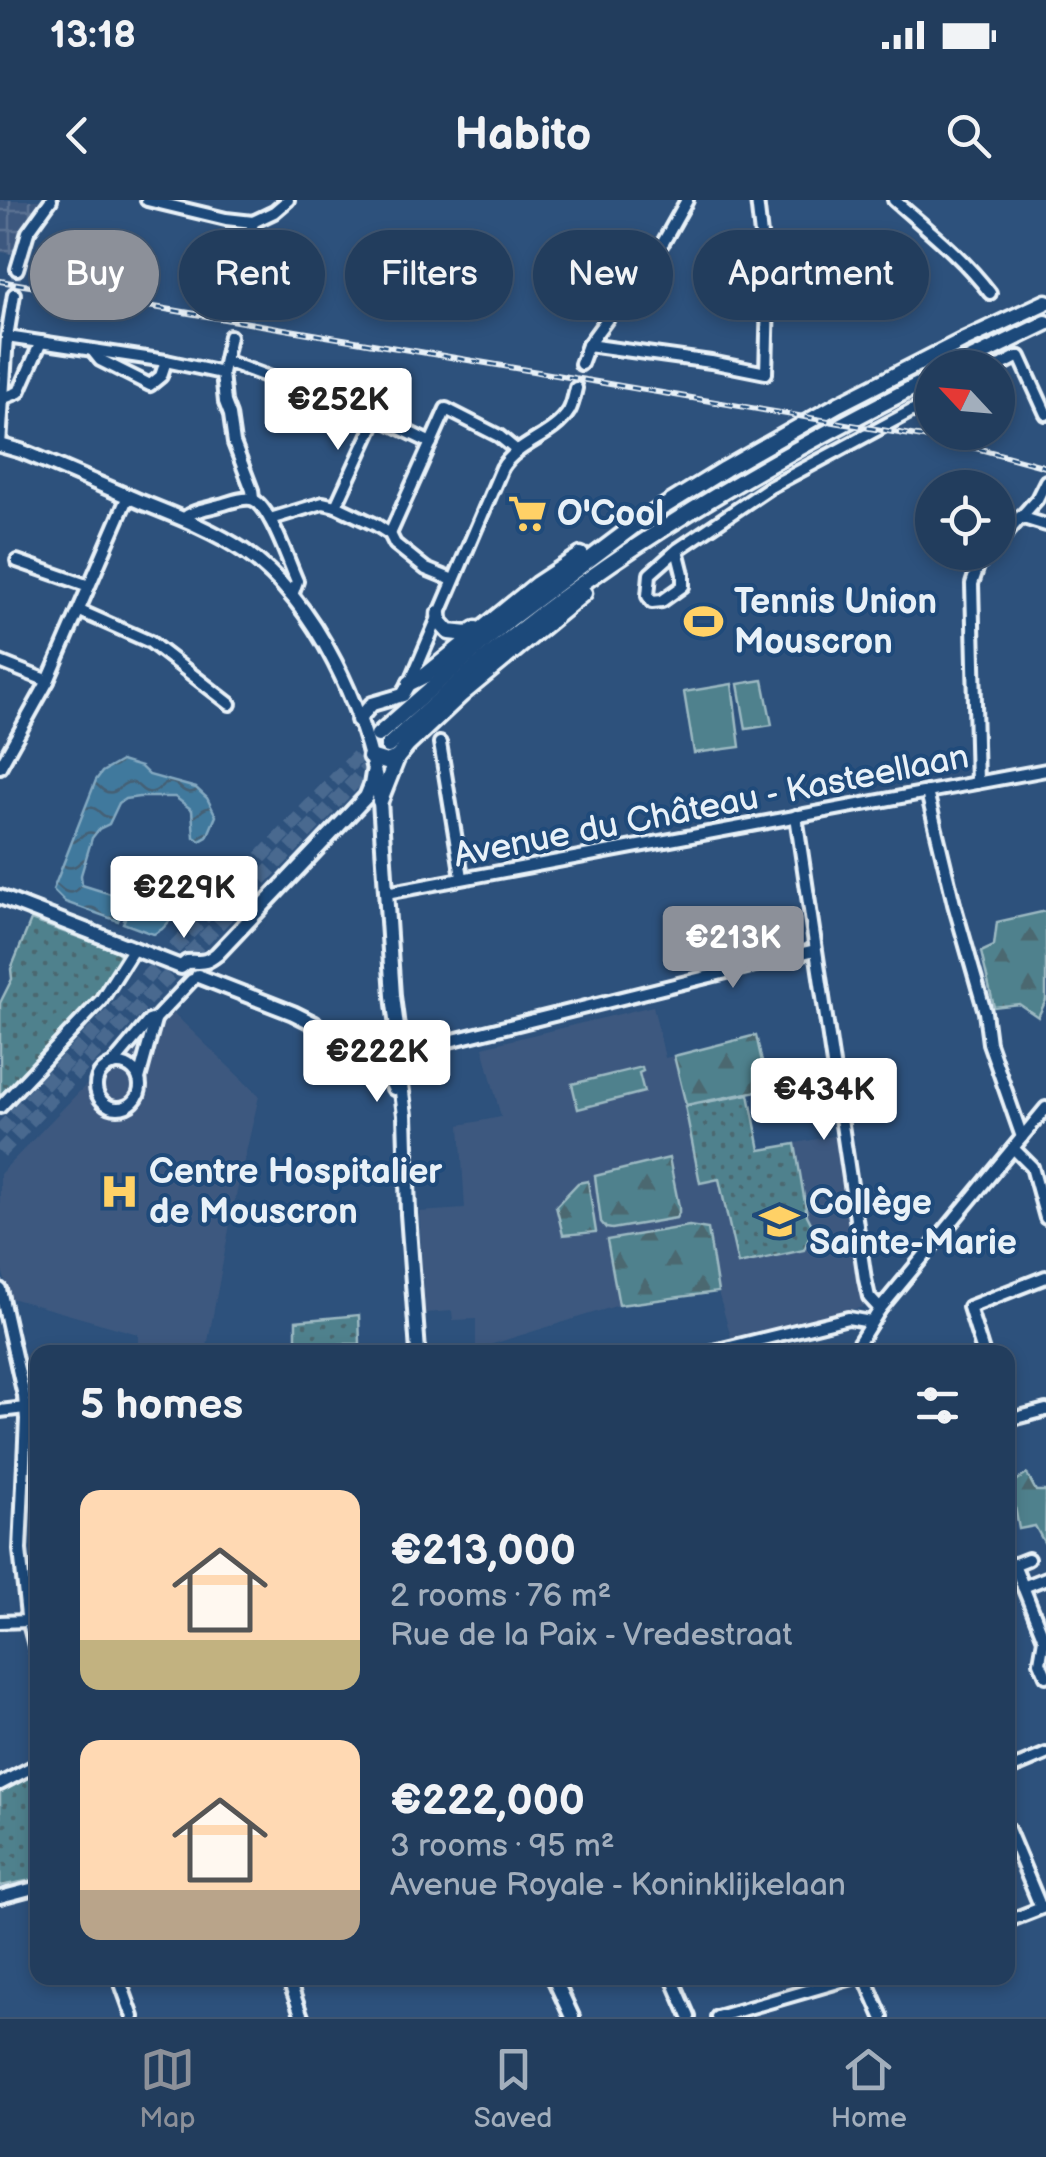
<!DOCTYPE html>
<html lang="en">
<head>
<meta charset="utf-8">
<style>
	body { margin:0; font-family:"Balsamiq Sans",sans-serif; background:#2a4463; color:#f1f3f6; height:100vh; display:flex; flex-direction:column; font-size:38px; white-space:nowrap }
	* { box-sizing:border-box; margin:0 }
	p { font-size:32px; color:#a2aebc }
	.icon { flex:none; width:55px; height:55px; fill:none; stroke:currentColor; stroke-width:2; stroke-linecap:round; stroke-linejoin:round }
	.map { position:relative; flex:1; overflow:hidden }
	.sheet { position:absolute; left:30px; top:1145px; width:985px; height:640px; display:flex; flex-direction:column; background:#223d5d; border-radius:20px; box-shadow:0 5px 15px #0003,0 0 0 2px #3f5672 }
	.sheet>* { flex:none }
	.top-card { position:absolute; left:30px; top:30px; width:988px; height:90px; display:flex; gap:20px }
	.needle { width:65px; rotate:296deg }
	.buttons { position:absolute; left:915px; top:150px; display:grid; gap:20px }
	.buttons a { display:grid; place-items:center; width:100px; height:100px; border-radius:50%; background:#223d5d; box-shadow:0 5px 15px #0003,0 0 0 2px #3f5672; font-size:50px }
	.price { position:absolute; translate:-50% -85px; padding:0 22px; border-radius:10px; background:#fff; color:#222; font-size:32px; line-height:65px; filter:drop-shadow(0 2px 5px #0008) }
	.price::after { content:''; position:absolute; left:50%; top:60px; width:30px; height:22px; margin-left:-15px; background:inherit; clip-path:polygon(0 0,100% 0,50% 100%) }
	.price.selected { background:#8c9099; color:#fff }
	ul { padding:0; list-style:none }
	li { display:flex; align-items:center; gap:30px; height:250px; padding:0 50px }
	li span { display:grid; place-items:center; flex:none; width:280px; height:200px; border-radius:20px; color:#555 }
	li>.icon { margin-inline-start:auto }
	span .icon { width:120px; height:120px; fill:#fffc; stroke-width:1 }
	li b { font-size:42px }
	h2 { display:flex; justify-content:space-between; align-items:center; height:120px; padding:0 50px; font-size:42px }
	.tag { padding:0 35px; border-radius:45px; background:#223d5d; box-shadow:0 5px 15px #0003,0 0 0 2px #3f5672; font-size:35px; line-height:90px }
	.tag.selected { background:#8c9099; color:#fff }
	.status { display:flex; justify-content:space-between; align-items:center; height:70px; padding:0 50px; background:#223d5d; direction:ltr }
	.status svg { height:28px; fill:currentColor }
	header { display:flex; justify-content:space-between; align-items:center; height:130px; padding:0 50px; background:#223d5d; font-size:45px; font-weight:700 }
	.dock { display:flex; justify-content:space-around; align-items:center; height:140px; border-top:2px solid #3f5672; background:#223d5d; font-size:28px; color:#a2aebc }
	.dock a { display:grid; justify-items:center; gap:5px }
	.dock .selected { color:#8c9099 }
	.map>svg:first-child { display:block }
</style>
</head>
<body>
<div class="status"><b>13:18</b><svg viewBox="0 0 49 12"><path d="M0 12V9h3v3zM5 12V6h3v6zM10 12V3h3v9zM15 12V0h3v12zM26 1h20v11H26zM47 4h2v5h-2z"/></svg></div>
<header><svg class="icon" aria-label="back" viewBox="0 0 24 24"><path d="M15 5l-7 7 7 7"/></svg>Habito<svg class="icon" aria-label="search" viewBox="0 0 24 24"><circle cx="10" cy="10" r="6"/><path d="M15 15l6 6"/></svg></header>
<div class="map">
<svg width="1046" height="1817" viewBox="0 0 1046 1817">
	<defs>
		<pattern id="industrial-grid" width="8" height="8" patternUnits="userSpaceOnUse" patternTransform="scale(2.5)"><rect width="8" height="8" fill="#3e597f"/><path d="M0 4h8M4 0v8" fill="none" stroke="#5a7192"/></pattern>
		<pattern id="forest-firs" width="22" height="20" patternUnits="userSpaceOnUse" patternTransform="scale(2.5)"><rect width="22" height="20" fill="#4f818d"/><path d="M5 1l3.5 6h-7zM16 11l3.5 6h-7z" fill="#4b676f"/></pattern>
		<pattern id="park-dots" width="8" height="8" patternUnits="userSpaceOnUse" patternTransform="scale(2.5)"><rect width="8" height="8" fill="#4f818d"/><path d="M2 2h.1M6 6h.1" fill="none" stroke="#4b676f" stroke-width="1.8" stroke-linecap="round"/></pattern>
		<pattern id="water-waves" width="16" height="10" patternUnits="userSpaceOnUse" patternTransform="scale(2.5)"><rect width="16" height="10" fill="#41799d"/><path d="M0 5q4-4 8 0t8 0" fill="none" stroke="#446074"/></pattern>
	</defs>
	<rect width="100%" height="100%" fill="#2d517c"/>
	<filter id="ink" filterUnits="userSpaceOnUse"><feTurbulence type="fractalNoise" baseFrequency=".01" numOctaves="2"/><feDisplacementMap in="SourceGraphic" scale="20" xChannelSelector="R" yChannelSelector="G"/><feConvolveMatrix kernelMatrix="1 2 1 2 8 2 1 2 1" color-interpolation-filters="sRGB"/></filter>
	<g filter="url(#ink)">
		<g fill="#3e597f">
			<path d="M653,806L665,858L674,856L685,905L749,894L760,950L838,935L864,1105L863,1107L732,1140L718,1092L689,1026L608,1041L619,1105L476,1149V1119L453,1120L452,1111L425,1113L419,1012L465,1009L460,925L501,917L483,847Z"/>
			<path d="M167,807L259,896L233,1008L206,1152H138V1134L11,1098L0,1064V974L79,892Z"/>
		</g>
		<path fill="url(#industrial-grid)" d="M0,0H41L20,32L12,54L0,52Z"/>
		<g fill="#4f818d" stroke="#9cb9c2" stroke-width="2.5">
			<path d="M763,480L772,525L746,529L738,484Z"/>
			<path d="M732,484L740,547L694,553L684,492Z"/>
			<path d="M642,867L643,871L639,873L644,892L578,909L572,884Z"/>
		</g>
		<g fill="url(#forest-firs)" stroke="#9cb9c2" stroke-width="2.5">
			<path d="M1046,711V800L1038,817L1019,804L994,807L981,752L994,746L997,722Z"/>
			<path d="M756,835L768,889L686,905L674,856Z"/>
			<path d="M669,958L679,1007V1013L676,1018L612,1029L606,1028L601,1022L595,976Z"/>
			<path d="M588,981L596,1032L563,1035L556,1006L578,983Z"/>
			<path d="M689,1026L708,1029L718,1092L619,1105L607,1040Z"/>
			<path d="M1027,1274L1036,1291H1046L1045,1344L1035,1326L1019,1329L1011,1284Z"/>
		</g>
		<g fill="url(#park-dots)" stroke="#9cb9c2" stroke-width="2.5">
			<path d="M31,720L117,751L121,756L109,783L98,796L0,896V803L12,779L11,769Z"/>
			<path d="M749,894L760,950L795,944L807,1015L813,1027L804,1050L738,1064L719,979L700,983L685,906Z"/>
			<path d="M359,1115L360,1144H340L339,1152H296V1121Z"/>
			<path d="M36,1572L38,1573L37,1679L0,1686V1591Z"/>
		</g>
		<g fill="url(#water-waves)" stroke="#84a9c1" stroke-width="2.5">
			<path d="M121,561L141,567L149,575L196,588L207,598L216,616L207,637L200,641L194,637L192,610L175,597H139L125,599L119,603L109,624L99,629L92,638L81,675L82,685L127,699L118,721L65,702L53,690L96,580L102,572Z"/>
			<path d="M190,671L211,678L162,729L154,734L150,733L123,723L132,701L175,712Z"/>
		</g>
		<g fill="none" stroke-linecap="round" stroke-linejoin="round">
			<g stroke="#49698f" stroke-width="10" stroke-dasharray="10 5" stroke-linecap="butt">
				<path d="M14,94L17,69"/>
				<path d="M576,188L581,164"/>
			</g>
			<g stroke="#49698f" stroke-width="14" stroke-dasharray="14 7" stroke-linecap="butt">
				<path d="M0,931L374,539"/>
				<path d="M0,952L380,555"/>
			</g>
			<defs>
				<g id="minor">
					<path d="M147,0L226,19L253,22"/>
					<path d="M894,0C927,29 963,57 990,93"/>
					<path d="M253,22L274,12L288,0"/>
					<path d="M17,69L28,32L51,0"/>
					<path d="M237,100L253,22"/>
					<path d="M230,136L222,173L225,202L230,215L234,243L252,290L253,299"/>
					<path d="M7,137L166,161L222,173"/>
					<path d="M588,145L711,162L766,173L768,97L757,0"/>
					<path d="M92,150L100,160L150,185L161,176L166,161"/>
					<path d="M225,161L377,217L431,243"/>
					<path d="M581,164L588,145L664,41L687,0"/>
					<path d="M996,168L1017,157H1020L1046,214"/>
					<path d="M4,198L19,192L41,142"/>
					<path d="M0,245L7,137L14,94"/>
					<path d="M336,306L377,217"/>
					<path d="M1020,317L1046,325"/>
					<path d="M183,319C193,310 206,309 220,305C229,303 241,297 251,299C269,302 289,364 297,381L292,395"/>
					<path d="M270,319L323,303L336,306L376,325L390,334L395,344L426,369L453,380"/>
					<path d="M390,334L446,209L499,236L516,250"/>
					<path d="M998,343L1037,299L1046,281"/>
					<path d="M677,350L683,374V386L662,401L652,402L648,396L650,374L677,350L770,287L932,200"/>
					<path d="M17,361L89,386"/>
					<path d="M80,411L150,442L230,504"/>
					<path d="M0,462L48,481"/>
					<path d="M410,483L502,268C518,242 553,237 569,211C573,204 574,196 576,188"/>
					<path d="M440,543L462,677"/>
					<path d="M0,567L48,481L128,296"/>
					<path d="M977,583L972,384L978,366L989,352"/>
					<path d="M927,592L954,704L985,812L989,843L1022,937"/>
					<path d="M796,616L865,1079L869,1097L880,1109"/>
					<path d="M386,693L1046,570"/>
					<path d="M397,854L815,750"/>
					<circle cx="118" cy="886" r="22"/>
					<path d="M112,865L149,821L155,819L192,780"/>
					<path d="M139,879L155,820"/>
					<path d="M0,907L101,800L134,748"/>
					<path d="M1013,948L1032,967L1046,1018"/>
					<path d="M0,1089L24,1196L26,1219L20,1350L27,1416L38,1457"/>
					<path d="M710,1152L848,1118L871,1122"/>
					<path d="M853,1152L880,1109L1046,908"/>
					<path d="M983,1152L969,1107L1046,1077"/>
					<path d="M0,1211L25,1208L38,1204"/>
					<path d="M1008,1220L1046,1210"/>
					<path d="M1014,1364L1044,1439L1040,1462L1046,1476"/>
					<path d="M1008,1367L1028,1359"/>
					<path d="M1023,1387L1046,1378"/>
					<path d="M0,1422L28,1421"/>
					<path d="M1008,1570L1046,1554"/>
					<path d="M0,1584L38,1564"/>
					<path d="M1008,1629L1041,1708"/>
					<path d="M0,1697L38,1687"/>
					<path d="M1008,1721L1044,1707"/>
					<path d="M119,1778L133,1817"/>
					<path d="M288,1778L302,1817"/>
					<path d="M672,1778L689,1817"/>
					<path d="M865,1778L882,1817"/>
					<path d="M717,1817L852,1778"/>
				</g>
				<g id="major">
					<path d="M0,245L21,251C61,267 101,285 141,302C176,316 213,330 244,351C318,402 367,514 380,601L393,796L398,835L395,850L397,854L405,915L408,1014L418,1152"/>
					<path d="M358,520L372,504L403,495L410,483"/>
					<path d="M0,697L181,767L187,762C202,761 203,765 217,754L366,597L371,585L373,573"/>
					<path d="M198,776L293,813L313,823L359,853L385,867L394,888"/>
					<path d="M379,862L377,856L380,850L389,847L395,850"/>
					<path d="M554,1778L572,1817"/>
				</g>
				<g id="highway">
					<path d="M953,168L1046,123"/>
					<path d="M439,414L440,422L449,432L468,434L476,429"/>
					<path d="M410,483L426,475L537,384L581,355"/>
					<path d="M378,535L509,420L642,320L725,269L839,204L962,141L1046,102"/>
					<path d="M388,546C431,507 473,467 519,431C645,331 789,250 932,178"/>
					<path d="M370,557L386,562L397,558"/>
					<path d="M380,601L397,558L407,546L462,494L584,393"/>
				</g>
			</defs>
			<use href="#minor" stroke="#e8f1f8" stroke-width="18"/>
			<use href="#major" stroke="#e8f1f8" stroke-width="20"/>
			<use href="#highway" stroke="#e8f1f8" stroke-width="21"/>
			<use href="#minor" stroke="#1f4a7a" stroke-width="10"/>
			<use href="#major" stroke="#1f4a7a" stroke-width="12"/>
			<use href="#highway" stroke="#1f4a7a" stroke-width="14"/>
			<defs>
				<path id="rail" d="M0,81L923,237L969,246L1046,267"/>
			</defs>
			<use href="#rail" stroke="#e8f1f8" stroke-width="6"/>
			<use href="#rail" stroke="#1f4a7a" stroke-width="2.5" stroke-dasharray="8" stroke-linecap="butt"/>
		</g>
	</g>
	<defs>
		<symbol id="supermarket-bare" viewBox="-9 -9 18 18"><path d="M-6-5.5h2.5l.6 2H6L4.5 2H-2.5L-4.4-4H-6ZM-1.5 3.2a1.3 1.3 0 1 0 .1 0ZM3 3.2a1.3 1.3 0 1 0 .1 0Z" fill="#ffd166" stroke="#1f4a7a" stroke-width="2.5" paint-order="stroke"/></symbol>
		<symbol id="stadium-bare" viewBox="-9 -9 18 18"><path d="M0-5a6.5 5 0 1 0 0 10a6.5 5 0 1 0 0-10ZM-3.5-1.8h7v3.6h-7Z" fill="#ffd166" stroke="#1f4a7a" stroke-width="2.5" paint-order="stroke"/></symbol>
		<symbol id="hospital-bare" viewBox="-9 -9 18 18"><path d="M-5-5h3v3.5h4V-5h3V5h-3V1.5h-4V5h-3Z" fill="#ffd166" stroke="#1f4a7a" stroke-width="2.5" paint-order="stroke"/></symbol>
		<symbol id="school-bare" viewBox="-9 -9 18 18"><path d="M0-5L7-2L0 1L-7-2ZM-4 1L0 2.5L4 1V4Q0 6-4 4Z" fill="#ffd166" stroke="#1f4a7a" stroke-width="2.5" paint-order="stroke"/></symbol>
	</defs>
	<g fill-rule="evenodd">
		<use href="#supermarket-bare" x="500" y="286" width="55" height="55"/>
		<use href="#stadium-bare" x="676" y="394" width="55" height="55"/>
		<use href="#hospital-bare" x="92" y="964" width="55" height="55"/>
		<use href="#school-bare" x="752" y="994" width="55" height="55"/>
	</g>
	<g text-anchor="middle" stroke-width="8" stroke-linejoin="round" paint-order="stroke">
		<g font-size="35" font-weight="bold" fill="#e8f1f8" stroke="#1f4a7a" text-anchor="start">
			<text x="557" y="325">O'Cool</text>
			<text x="734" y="413">Tennis Union<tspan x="734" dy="40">Mouscron</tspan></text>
			<text x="149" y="983">Centre Hospitalier<tspan x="149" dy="40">de Mouscron</tspan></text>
			<text x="809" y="1014">Collège<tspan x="809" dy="40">Sainte-Marie</tspan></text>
		</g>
		<g font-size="35" fill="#e8f1f8" stroke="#1f4a7a">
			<text transform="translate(711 605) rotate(-11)" y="12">Avenue du Château - Kasteellaan</text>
		</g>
	</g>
</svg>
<div class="buttons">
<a><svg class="needle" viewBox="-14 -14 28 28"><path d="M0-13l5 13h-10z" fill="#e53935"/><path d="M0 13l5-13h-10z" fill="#a2aebc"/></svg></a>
<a><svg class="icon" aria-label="locate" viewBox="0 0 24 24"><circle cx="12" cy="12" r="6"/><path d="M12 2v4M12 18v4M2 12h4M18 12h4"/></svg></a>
</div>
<b class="price" style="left:338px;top:253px">€252K</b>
<b class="price" style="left:184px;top:741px">€229K</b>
<b class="price selected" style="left:733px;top:791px">€213K</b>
<b class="price" style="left:377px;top:905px">€222K</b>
<b class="price" style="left:824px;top:943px">€434K</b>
<div class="top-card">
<a class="tag selected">Buy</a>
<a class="tag">Rent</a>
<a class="tag">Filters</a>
<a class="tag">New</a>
<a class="tag">Apartment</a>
</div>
<section class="sheet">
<h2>5 homes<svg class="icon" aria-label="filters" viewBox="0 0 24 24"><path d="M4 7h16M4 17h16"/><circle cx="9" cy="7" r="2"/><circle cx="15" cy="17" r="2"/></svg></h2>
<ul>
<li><span style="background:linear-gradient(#ffd9b3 75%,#c2b280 0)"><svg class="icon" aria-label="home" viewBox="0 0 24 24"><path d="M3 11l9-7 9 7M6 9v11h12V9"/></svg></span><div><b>€213,000</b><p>2 rooms · 76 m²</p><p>Rue de la Paix - Vredestraat</p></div></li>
<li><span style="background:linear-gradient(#ffd9b3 75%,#b9a48a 0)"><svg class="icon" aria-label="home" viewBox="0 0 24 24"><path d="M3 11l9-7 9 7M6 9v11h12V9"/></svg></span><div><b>€222,000</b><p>3 rooms · 95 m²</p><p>Avenue Royale - Koninklijkelaan</p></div></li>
</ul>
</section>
</div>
<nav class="dock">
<a class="selected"><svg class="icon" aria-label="map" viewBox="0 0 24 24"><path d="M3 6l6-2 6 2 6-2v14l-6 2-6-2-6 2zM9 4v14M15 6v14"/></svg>Map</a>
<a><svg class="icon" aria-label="saved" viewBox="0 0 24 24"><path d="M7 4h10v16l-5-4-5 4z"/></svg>Saved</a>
<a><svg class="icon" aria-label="home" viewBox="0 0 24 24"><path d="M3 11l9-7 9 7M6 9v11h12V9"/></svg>Home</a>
</nav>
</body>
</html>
